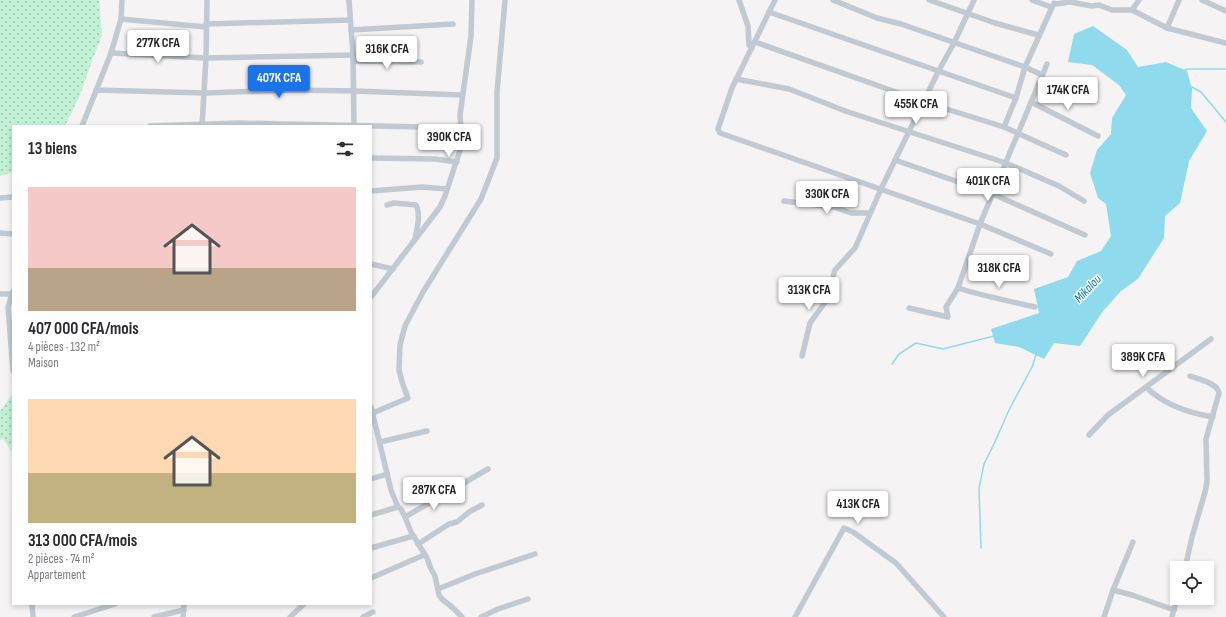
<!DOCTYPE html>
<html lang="fr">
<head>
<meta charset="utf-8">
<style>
	body { margin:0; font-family:"Sofia Sans Condensed",sans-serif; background:#f2f2f3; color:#2b2b33; height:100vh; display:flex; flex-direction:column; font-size:15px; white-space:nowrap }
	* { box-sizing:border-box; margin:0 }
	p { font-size:13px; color:#7c7c81 }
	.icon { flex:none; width:22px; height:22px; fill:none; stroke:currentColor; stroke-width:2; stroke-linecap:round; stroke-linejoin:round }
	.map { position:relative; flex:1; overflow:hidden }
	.drawer { position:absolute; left:12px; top:125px; width:360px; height:480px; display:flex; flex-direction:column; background:#fff; border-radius:0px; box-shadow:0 2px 6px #0003 }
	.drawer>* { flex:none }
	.buttons { position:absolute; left:1170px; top:561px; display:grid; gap:8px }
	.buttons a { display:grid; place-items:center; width:44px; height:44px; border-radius:0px; background:#fff; box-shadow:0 2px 6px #0003; font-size:20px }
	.price { position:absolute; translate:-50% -34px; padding:0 9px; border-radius:4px; background:#fff; color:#222; font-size:13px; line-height:26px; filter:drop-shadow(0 1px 2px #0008) }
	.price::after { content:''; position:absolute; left:50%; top:24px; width:12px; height:9px; margin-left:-6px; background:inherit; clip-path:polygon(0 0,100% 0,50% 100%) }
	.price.active { background:#1a73e8; color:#fff }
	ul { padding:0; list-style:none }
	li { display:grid; align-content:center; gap:8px; height:212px; padding:0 16px }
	li span { display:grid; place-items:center; height:124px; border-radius:0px; color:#555 }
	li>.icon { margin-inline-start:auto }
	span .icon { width:72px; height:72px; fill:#fffc; stroke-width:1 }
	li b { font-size:17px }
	h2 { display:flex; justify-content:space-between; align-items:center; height:48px; padding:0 16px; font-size:17px }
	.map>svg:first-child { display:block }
</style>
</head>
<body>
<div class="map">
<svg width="1226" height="617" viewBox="0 0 1226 617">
	<defs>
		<pattern id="grass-dots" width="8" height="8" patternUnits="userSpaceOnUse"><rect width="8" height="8" fill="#c3f1d5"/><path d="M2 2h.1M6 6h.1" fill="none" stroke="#a0c6b0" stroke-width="1.8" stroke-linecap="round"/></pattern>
	</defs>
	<rect width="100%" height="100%" fill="#f5f3f3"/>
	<g fill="url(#grass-dots)">
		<path d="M0,0H99L102,35L93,58L80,95L65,126H13V172L0,176Z"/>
		<path d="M13,393V451L12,452L3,439L0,440V411Z"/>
	</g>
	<path fill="#90daee" d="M1093,26L1127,50L1138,67L1166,62L1187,71L1192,89L1191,108L1207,131L1189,161L1180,203L1165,216L1164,238L1138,279L1121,291L1103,311L1080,346L1054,343L1044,359L1019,347L995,343L991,329L1039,313L1034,289L1068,277L1077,261L1101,251L1111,236L1106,204L1098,198L1090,173L1097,150L1111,134L1112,118L1126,95L1119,85L1092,65L1068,62L1074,34Z"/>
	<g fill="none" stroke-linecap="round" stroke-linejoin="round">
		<g stroke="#90daee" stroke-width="1.5">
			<path d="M1185,70L1188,69H1226"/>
			<path d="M1190,86L1201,92L1226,122"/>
			<path d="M892,364L899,354L916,343L943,349L994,336"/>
			<path d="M981,548L979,488L984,464L994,444L1009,410L1032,367L1036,355"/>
		</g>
		<g stroke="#c1cad2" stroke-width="5.5">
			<path d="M349,0L353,55L354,126"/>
			<path d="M739,0L748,26L749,45L752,48"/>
			<path d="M775,0L732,88L718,129L720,133L980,224L1051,254"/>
			<path d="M833,0L877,18L901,24L1025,67L1042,75"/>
			<path d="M929,0L995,23L1038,35"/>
			<path d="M1032,0L1051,7"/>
			<path d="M1202,0L1226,11"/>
			<path d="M1132,10L1139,0"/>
			<path d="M769,12L1016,98"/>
			<path d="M121,19L206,27"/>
			<path d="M206,24L350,20"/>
			<path d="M1167,28L1179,0"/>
			<path d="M351,30L453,24"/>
			<path d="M755,42L924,102L1004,127L1066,155"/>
			<path d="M111,53L206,58L353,55"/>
			<path d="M353,61L421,62"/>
			<path d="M736,79L789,89L848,112L1006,163L1059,186L1084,201"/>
			<path d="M96,90L205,93L293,90L354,91L462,95"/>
			<path d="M1031,102L1098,136"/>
			<path d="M82,126L111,53L121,19L122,0"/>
			<path d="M150,126L238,123L422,127L462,130"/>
			<path d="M202,126L206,58L207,0"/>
			<path d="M1004,127L1016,98L1025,67L1054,3L1056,4L1070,2L1092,6L1099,5L1112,10H1132L1167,28L1226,43"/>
			<path d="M371,158L435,159L457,162"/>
			<path d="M895,160L993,194L1085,235"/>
			<path d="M371,191L422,187L447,189"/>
			<path d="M0,198L13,197"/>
			<path d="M784,201L834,207L851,213H869"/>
			<path d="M387,205L394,203L416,205C421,215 417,228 415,239"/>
			<path d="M0,233L13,234"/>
			<path d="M371,264L393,269"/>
			<path d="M958,288C983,296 1009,301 1035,307"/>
			<path d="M13,291L8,307L13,371"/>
			<path d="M0,294H13"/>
			<path d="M371,297L440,207L445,196L462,144L460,115L471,36L472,0"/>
			<path d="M909,308L948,317L946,307L958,288L980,224L1047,64"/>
			<path d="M802,356L810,323L826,301L835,270L855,248L881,189L938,72L954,43L974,0"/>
			<path d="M1146,387C1163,404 1189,413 1213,417"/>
			<path d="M371,407L391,490L398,507L401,509L405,517L411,532L427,558L431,569L435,576L439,595L442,599L453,608L462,617"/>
			<path d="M373,413L408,398L403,385L399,370L400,345L405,326L423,292L481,199L497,158V92L505,0"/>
			<path d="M1089,435L1108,415L1211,339"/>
			<path d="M380,442L427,431"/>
			<path d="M371,479L387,474"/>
			<path d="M371,515L398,507"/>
			<path d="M405,517L488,469"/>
			<path d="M418,544L449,524L457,522L469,512L482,505"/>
			<path d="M371,548L413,536"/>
			<path d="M1185,568L1192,537L1205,492L1207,482L1206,439L1219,393C1218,383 1198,379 1190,376"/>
			<path d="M371,578L424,555"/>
			<path d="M438,589L475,574L535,554"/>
			<path d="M1113,590L1132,595L1174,610"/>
			<path d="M32,604L33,617"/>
			<path d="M74,617L115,604"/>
			<path d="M154,617L184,610"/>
			<path d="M183,617L184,604"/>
			<path d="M290,617L304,604"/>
			<path d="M363,617L373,612"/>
			<path d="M481,617L498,609L528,599"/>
			<path d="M795,617L844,528L853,532L896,563L944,617"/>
			<path d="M1104,617L1113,590L1133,542"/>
			<path d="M1172,617L1177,598"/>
		</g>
	</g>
	<g text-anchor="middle" stroke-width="3" stroke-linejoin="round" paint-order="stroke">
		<g font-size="13" font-style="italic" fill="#0c7c9b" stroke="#fff">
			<text transform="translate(1087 288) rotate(-46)" y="5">Mikalou</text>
		</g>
	</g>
</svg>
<div class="buttons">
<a><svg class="icon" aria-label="locate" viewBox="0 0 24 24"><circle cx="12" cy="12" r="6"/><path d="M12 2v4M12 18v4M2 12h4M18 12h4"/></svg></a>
</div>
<b class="price" style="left:158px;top:64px">277K CFA</b>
<b class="price" style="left:387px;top:70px">316K CFA</b>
<b class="price active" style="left:279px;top:99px">407K CFA</b>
<b class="price" style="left:1068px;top:111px">174K CFA</b>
<b class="price" style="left:916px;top:125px">455K CFA</b>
<b class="price" style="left:449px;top:158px">390K CFA</b>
<b class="price" style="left:988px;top:202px">401K CFA</b>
<b class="price" style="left:827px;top:215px">330K CFA</b>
<b class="price" style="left:999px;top:289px">318K CFA</b>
<b class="price" style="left:809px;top:311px">313K CFA</b>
<b class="price" style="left:1143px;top:378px">389K CFA</b>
<b class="price" style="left:434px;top:511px">287K CFA</b>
<b class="price" style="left:858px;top:525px">413K CFA</b>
<section class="drawer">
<h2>13 biens<svg class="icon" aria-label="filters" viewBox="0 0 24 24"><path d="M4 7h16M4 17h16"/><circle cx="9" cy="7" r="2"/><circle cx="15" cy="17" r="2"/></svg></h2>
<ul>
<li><span style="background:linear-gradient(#f6c9c9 65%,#b9a48a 0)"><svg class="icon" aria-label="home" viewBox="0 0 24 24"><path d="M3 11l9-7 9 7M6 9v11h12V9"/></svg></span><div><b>407 000 CFA/mois</b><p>4 pièces · 132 m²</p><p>Maison</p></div></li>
<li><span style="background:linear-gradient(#ffd9b3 60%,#c2b280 0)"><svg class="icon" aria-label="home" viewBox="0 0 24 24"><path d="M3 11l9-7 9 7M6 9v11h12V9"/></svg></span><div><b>313 000 CFA/mois</b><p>2 pièces · 74 m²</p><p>Appartement</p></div></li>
</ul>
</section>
</div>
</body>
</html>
